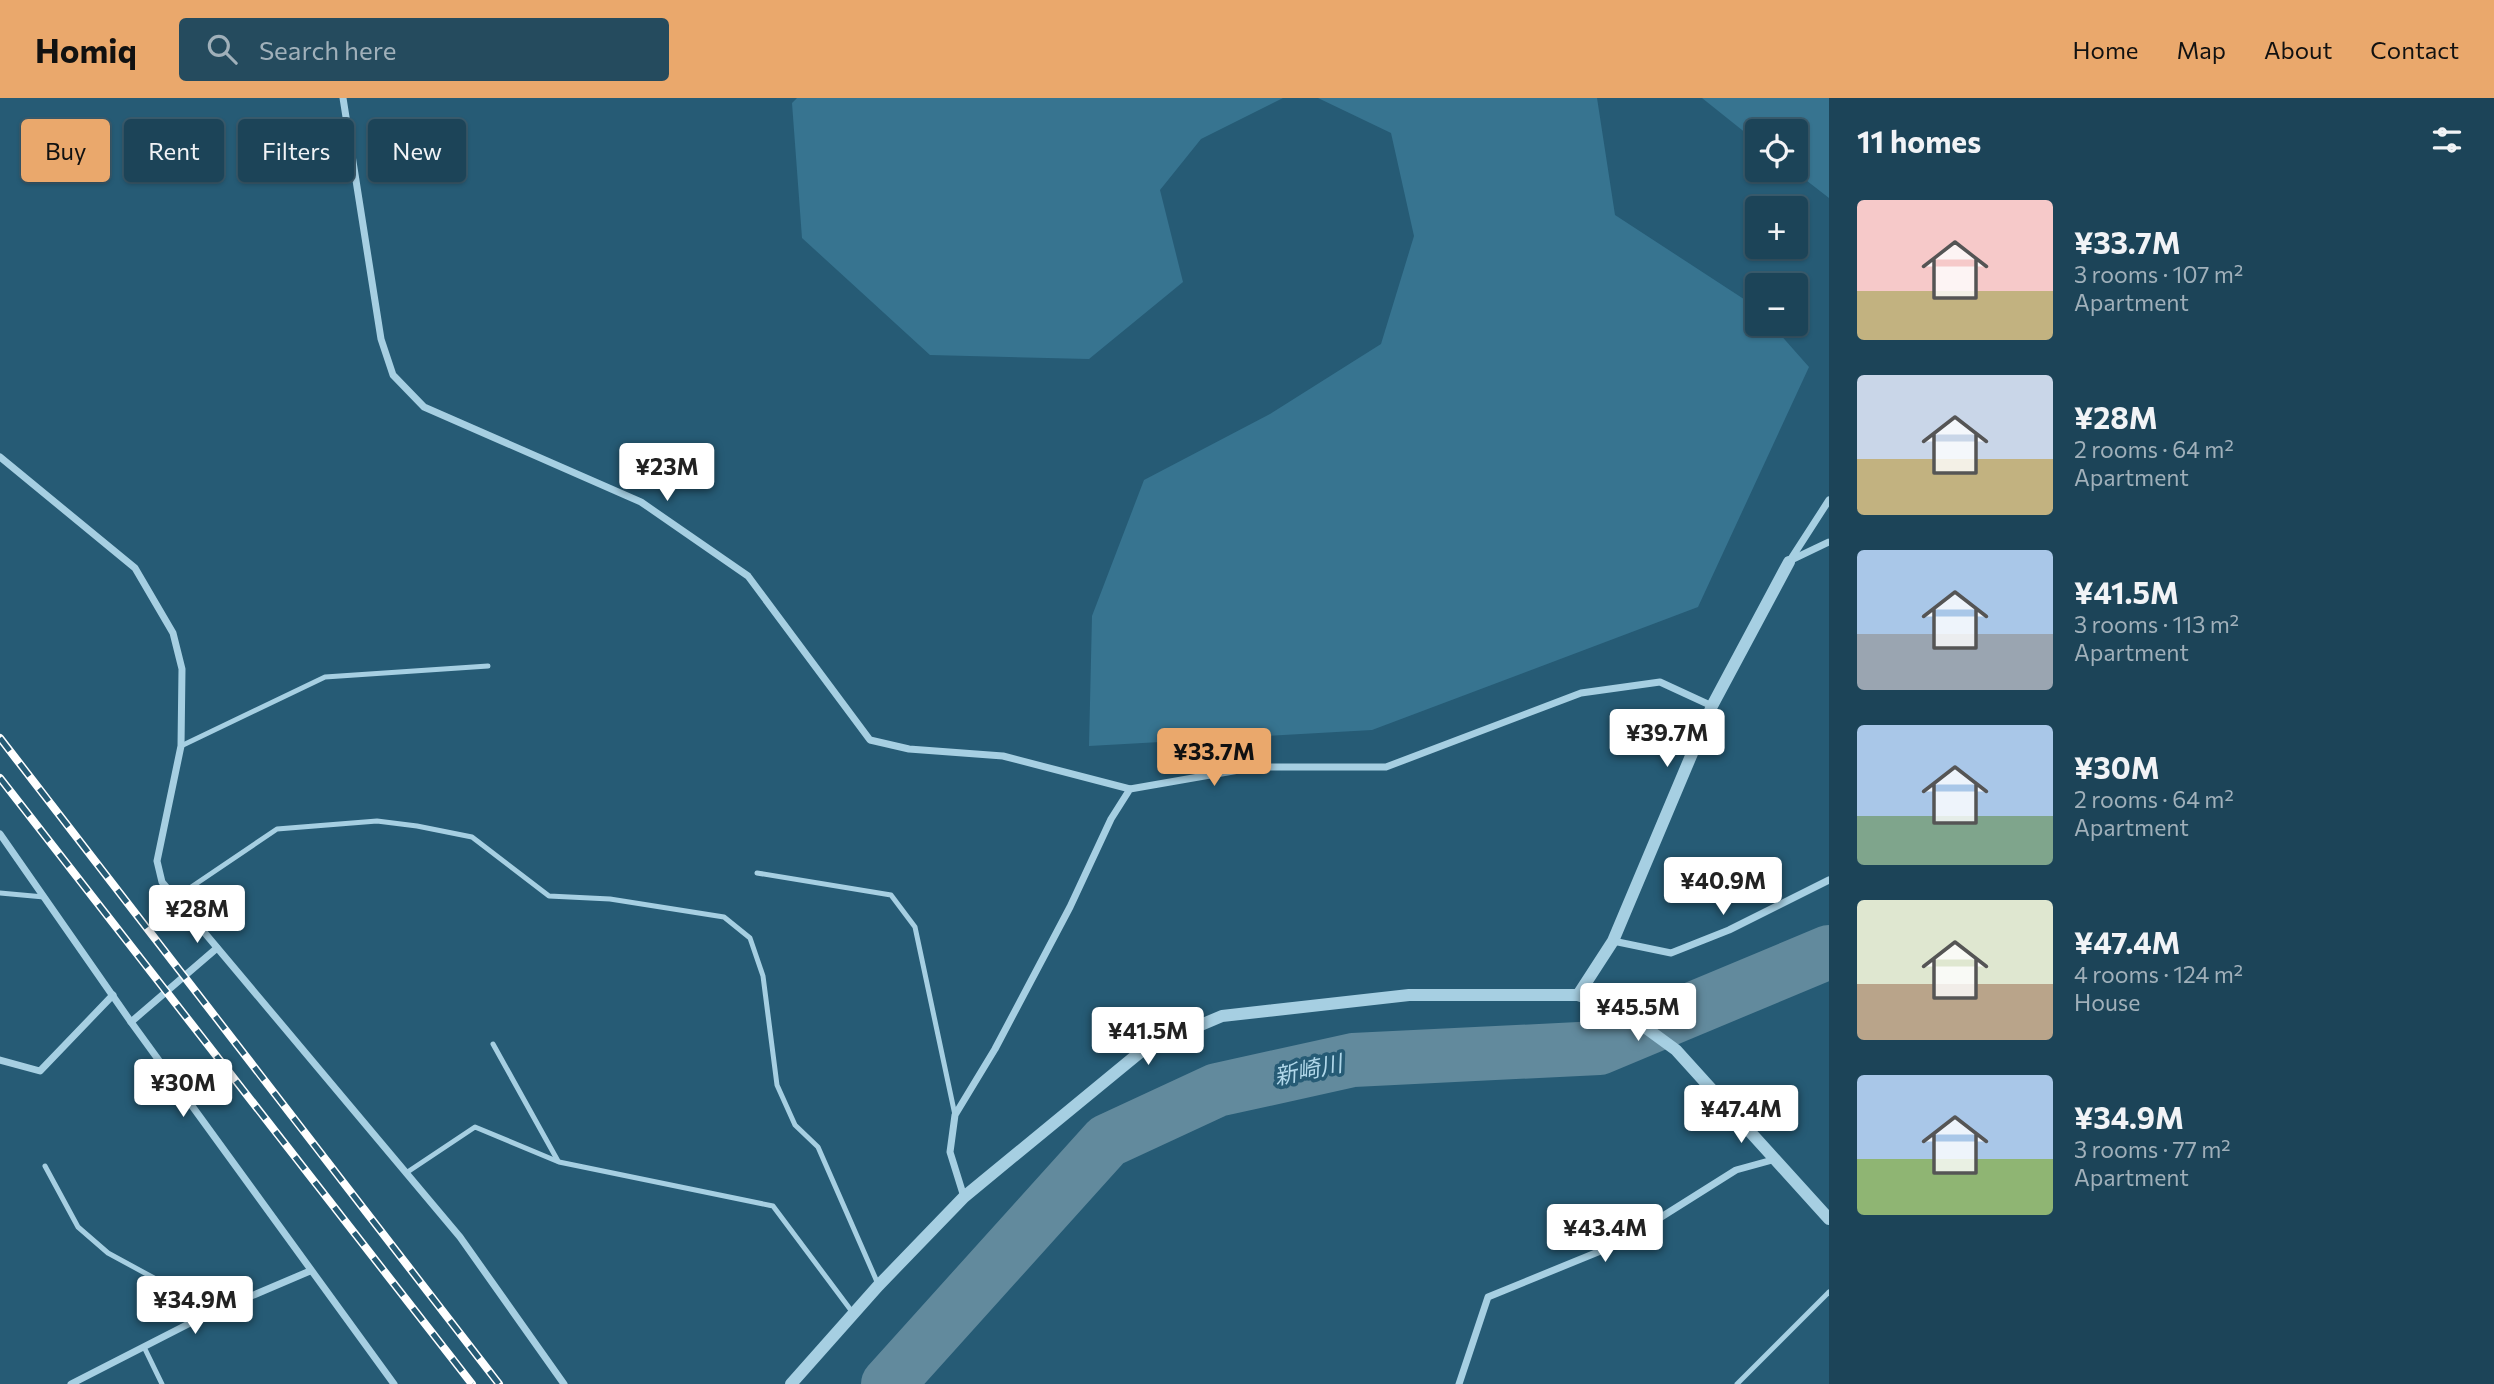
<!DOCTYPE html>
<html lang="en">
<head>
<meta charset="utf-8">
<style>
	body { margin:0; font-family:Commissioner,"Noto Sans JP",sans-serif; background:#254b5e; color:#f1f3f6; height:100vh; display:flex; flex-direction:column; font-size:26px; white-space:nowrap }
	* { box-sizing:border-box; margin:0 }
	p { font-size:23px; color:#a0b0ba }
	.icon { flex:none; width:38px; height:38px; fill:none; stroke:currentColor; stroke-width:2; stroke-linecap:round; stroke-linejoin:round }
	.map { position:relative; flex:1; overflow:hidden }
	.sheet { display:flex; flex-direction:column; background:#1c4458; width:665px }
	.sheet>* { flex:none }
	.banner { position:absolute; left:21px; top:21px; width:665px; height:63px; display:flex; gap:14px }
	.fabs { position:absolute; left:1745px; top:21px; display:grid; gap:14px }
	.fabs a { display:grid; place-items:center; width:63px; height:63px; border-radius:7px; background:#1c4458; box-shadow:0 2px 5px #0004,0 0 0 2px #3a5c6e; font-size:35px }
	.price { position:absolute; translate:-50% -60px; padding:0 16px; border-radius:7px; background:#fff; color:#222; font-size:23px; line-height:46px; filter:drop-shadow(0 2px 4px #0008) }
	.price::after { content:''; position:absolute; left:50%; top:42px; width:21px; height:16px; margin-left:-10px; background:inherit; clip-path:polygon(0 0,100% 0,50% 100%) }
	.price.on { background:#eaa86c; color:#111 }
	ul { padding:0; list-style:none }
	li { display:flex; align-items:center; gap:21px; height:175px; padding:0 28px }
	li span { display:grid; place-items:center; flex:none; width:196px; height:140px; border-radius:7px; color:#555 }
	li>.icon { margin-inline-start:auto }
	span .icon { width:84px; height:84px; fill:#fffc; stroke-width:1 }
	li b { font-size:30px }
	h2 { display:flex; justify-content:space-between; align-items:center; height:84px; padding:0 28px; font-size:30px }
	.tag { padding:0 24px; border-radius:7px; background:#1c4458; box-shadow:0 2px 5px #0004,0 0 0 2px #3a5c6e; font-size:24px; line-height:63px }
	.tag.on { background:#eaa86c; color:#111 }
	header { display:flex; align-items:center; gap:42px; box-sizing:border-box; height:98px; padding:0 35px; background:#eaa86c; color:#111 }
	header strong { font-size:33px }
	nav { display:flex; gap:38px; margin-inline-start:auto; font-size:24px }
	.search { width:490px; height:63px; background:#254b5e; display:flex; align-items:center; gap:18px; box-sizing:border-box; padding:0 24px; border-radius:7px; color:#a0b0ba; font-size:26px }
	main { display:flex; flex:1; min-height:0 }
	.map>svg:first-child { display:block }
</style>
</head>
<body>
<header>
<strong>Homiq</strong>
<div class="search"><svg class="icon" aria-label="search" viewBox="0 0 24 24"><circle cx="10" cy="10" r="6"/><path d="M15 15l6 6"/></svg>Search here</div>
<nav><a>Home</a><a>Map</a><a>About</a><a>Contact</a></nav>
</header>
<main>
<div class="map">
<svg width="1829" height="1286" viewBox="0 0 1829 1286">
	<rect width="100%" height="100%" fill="#265b75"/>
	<g fill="#377490">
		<path d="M797,0H1283L1201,41L1160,92L1183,184L1089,261L930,257L802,140L792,5Z"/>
		<path d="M1318,0H1597L1615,117L1756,209L1757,226H1771L1809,269L1698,509L1372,632L1089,648L1092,518L1144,382L1270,316L1381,246L1414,138L1391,35Z"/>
		<path d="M1702,0H1829V100L1793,72H1796V33H1757V44Z"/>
	</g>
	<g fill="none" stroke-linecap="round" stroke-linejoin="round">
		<path stroke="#628a9d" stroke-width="54" d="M888,1286L1107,1043L1217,992L1353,962L1599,950L1829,854"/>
		<g stroke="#a6cfe2" stroke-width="5">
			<path d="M181,648L325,579L488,568"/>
			<path d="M757,775L891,797L915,829L955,1017"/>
			<path d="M0,795L44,799"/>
			<path d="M175,800L277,731L377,723L417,728L472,739L549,798L610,801L724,819L750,840L763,878L777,987L795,1027L818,1049L878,1186"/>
			<path d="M493,946L558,1063"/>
			<path d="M45,1068L78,1129L108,1155L154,1180L202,1219"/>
			<path d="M406,1075L475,1029L559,1064L773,1108L853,1215"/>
			<path d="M144,1249L162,1286"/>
			<path d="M1737,1286L1829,1194"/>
		</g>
		<g stroke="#a6cfe2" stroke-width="7">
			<path d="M343,0L381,241L393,277L424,309L641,404L748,478L870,642L909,651L1003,658L1130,691"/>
			<path d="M0,359L135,470L173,535L182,571L181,648L157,763L162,784L460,1139L564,1286"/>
			<path d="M1789,463L1829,444"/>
			<path d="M1789,464L1829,402"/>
			<path d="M0,736L131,924L394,1286"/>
			<path d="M1613,843L1671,855L1729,832L1829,782"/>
			<path d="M131,924L217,850"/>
			<path d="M0,962L40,973L113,897"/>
			<path d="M964,1099L950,1054L955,1017L995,951L1070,809L1111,721L1130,691L1256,669H1386L1581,595L1660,584L1712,608"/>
			<path d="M71,1286L202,1219L310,1173"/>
			<path d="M1459,1286L1488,1199L1620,1145L1736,1072L1776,1061"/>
		</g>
		<g stroke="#a6cfe2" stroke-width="12">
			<path d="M1578,897L1613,843L1712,608L1789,464"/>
			<path d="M791,1286L878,1188L964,1099L1144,951L1222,918L1409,897H1578L1620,911L1676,952L1829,1121"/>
		</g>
		<defs>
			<g id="rail">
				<path d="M0,640L499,1286"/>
				<path d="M0,680L472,1286"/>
			</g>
		</defs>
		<use href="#rail" stroke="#fff" stroke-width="8"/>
		<use href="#rail" stroke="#265b75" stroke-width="5" stroke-dasharray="16" stroke-linecap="butt"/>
	</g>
	<g text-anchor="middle" stroke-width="7" stroke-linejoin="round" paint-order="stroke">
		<g font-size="23" font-style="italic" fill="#b1d8ea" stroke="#265b75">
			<text transform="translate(1308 972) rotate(-12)" y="8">新崎川</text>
		</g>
	</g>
</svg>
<div class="fabs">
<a><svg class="icon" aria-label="locate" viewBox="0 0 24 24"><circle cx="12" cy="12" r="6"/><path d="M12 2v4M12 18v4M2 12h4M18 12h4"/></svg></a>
<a>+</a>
<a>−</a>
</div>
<b class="price" style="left:667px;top:405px">¥23M</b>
<b class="price" style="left:1667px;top:671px">¥39.7M</b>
<b class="price on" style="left:1214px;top:690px">¥33.7M</b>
<b class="price" style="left:1723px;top:819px">¥40.9M</b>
<b class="price" style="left:197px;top:847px">¥28M</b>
<b class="price" style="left:1638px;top:945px">¥45.5M</b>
<b class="price" style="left:1148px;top:969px">¥41.5M</b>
<b class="price" style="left:183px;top:1021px">¥30M</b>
<b class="price" style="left:1741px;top:1047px">¥47.4M</b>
<b class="price" style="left:1605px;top:1166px">¥43.4M</b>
<b class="price" style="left:195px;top:1238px">¥34.9M</b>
<div class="banner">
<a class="tag on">Buy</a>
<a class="tag">Rent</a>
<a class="tag">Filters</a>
<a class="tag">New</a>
</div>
</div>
<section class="sheet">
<h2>11 homes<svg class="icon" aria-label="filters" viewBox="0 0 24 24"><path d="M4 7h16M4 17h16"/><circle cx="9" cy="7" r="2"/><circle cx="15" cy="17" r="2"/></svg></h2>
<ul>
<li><span style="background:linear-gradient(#f6c9c9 65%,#c2b280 0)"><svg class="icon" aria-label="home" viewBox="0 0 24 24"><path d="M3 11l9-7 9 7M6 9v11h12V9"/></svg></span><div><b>¥33.7M</b><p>3 rooms · 107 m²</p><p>Apartment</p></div></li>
<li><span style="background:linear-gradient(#c9d6e8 60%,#c2b280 0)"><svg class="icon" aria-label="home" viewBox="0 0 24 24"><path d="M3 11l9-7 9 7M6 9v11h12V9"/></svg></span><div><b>¥28M</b><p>2 rooms · 64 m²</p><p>Apartment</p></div></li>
<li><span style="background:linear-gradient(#a9c7e8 60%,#9aa5b1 0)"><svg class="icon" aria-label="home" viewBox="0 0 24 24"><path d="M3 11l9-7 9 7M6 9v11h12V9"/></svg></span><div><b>¥41.5M</b><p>3 rooms · 113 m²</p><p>Apartment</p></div></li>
<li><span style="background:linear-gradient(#a9c7e8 65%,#7fa58c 0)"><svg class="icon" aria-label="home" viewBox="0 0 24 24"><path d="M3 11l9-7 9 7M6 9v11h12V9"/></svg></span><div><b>¥30M</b><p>2 rooms · 64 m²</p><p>Apartment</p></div></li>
<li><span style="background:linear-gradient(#dfe7d0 60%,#b9a48a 0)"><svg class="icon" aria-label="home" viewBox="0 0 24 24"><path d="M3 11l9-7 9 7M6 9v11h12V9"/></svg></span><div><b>¥47.4M</b><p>4 rooms · 124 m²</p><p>House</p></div></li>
<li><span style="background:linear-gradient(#a9c7e8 60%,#8fb573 0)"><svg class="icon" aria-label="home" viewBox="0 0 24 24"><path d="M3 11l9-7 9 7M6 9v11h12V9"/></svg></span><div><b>¥34.9M</b><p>3 rooms · 77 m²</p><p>Apartment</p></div></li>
</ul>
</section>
</main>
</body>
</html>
